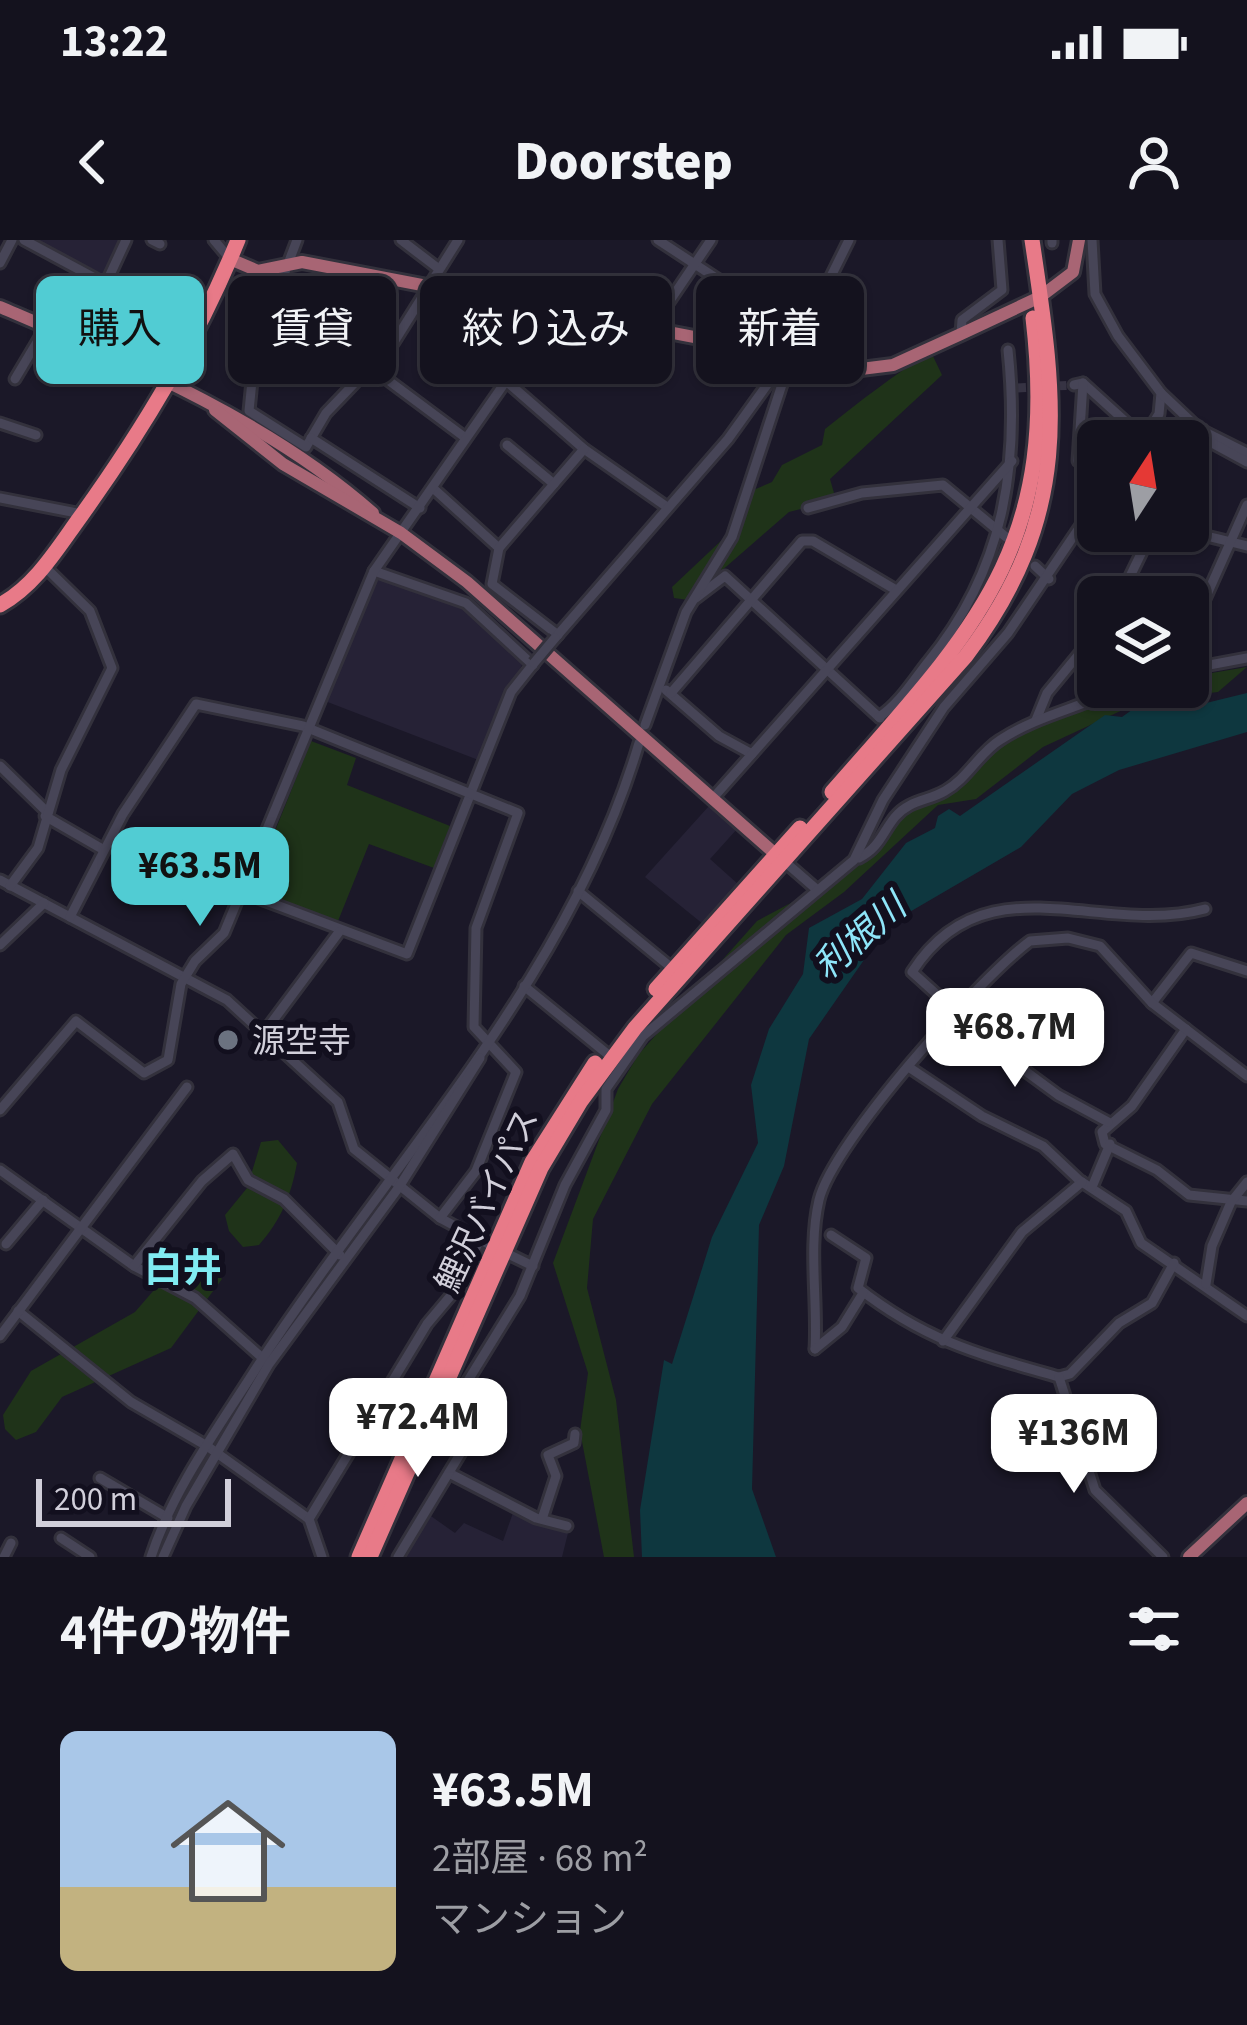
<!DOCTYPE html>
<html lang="ja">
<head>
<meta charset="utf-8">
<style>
	body { margin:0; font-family:"Source Sans 3","Noto Sans JP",sans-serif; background:#1d1b27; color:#f1f3f6; height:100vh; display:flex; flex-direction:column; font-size:45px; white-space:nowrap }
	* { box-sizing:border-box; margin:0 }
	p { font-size:39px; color:#9d9ea4 }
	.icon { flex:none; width:66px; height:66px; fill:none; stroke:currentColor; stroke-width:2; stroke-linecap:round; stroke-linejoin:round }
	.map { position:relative; height:1317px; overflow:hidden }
	.side { display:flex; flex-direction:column; background:#14121e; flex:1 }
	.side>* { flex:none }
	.guide { position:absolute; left:36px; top:36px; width:1176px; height:108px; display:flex; gap:24px }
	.needle { width:78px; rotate:12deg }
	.tools { position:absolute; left:1077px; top:180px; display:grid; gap:24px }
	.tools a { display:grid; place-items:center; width:132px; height:132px; border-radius:18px; background:#14121e; box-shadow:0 3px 9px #0004,0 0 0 3px #33323c; font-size:60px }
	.scale { position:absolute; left:36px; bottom:30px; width:195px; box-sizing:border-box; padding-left:12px; border:6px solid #d1cfda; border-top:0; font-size:33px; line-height:42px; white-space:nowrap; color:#d1cfda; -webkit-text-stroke:9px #120f1e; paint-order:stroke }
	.price { position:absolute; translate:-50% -102px; padding:0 27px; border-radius:24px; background:#fff; color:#222; font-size:39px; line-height:78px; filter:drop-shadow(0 3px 6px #0008) }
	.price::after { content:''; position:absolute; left:50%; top:72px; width:36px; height:27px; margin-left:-18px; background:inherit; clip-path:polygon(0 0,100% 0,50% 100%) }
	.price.on { background:#51ccd3; color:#111 }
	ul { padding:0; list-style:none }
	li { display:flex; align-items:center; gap:36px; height:300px; padding:0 60px }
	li+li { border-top:3px solid #33323c }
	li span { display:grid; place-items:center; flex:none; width:336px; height:240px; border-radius:18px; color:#555 }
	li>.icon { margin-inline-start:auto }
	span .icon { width:144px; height:144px; fill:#fffc; stroke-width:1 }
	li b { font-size:51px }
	h2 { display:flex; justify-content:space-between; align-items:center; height:144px; padding:0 60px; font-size:51px }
	.tag { padding:0 42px; border-radius:18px; background:#14121e; box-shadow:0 3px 9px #0004,0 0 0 3px #33323c; font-size:42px; line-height:108px }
	.tag.on { background:#51ccd3; color:#111 }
	.status { display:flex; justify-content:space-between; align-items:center; height:84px; padding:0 60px; background:#14121e; direction:ltr }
	.status svg { height:33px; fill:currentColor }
	header { display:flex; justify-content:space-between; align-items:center; height:156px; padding:0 60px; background:#14121e; font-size:54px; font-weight:800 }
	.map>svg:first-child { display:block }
</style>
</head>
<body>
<div class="status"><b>13:22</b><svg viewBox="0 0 49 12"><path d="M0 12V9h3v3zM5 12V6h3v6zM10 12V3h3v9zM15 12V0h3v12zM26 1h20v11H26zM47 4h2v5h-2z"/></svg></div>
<header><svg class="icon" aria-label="back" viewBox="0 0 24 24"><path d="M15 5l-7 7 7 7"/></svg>Doorstep<svg class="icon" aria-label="person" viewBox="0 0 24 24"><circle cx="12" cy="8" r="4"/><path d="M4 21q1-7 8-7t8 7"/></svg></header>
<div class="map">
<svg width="1247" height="1317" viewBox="0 0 1247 1317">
	<rect width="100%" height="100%" fill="#1b1828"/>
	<g fill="#262236">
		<path d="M35,0H122L103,34Z"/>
		<path d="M379,337L464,365L524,420L481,521L325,461Z"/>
		<path d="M709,566L737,589L710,619L739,645L703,684L645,637Z"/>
		<path d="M514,1270L569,1289L562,1317H402L428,1274L455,1293L464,1283L503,1301Z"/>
	</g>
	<g fill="#1f3319">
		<path d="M931,112L942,135L830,239L836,260L789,272L688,360L674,358L672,347L725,297L751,251L772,242L782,225L822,205L825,189C859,162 892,136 931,112Z"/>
		<path d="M1247,427L1218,452L1142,461L1043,507L976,559L938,565L844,652L786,695L652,864L593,979L587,1048L616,1160L634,1317H604L580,1191L588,1133L553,1023L618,849L638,815L757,681L832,641L917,565L957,547L981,519L1032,489L1136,447H1188V437Z"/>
		<path d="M311,501L356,518L347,545L450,586L434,628L369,604L336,686L251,651Z"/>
		<path d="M278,900L297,923C291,956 281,980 259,1005L243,1007L229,991L225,975L247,948L261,902Z"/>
		<path d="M198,1010L222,1039L171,1108L62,1157L36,1192L16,1200L5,1189L3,1175L31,1131L135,1072L186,1013Z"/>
	</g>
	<path fill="#0e373f" d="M1247,453V492L1119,530L1072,554L1021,607L889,684L809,799L784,926L759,985L752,1249L776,1317H642L640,1270L664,1120L672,1124L712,997L758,903L751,845L769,789L803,734L809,688L862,659L906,603L935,588L938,576L949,569L960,576L1105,475L1122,477L1136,467H1158L1175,457L1202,464Z"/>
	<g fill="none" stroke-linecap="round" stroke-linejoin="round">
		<g stroke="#0e373f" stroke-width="3">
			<path d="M344,1011L389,953"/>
			<path d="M214,1206L250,1148"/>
			<path d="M156,1317L209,1214"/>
		</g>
		<path stroke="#363343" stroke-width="9" stroke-dasharray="9 4.5" stroke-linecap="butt" d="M1017,148L1074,145"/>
		<defs>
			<g id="minor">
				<path d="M24,0L197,93"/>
				<path d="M152,0L160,4"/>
				<path d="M214,0L230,19"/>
				<path d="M297,0L255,111L249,171L306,207L326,173L394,102L458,0"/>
				<path d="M401,0L439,29"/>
				<path d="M658,0L803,95"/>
				<path d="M1052,0V3"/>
				<path d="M1092,0L1095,54L1118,96L1161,153L1159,174L1142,201"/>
				<path d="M0,23L12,0"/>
				<path d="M449,52L491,109L506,141L584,209L667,267"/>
				<path d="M275,56L463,196"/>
				<path d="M650,90L711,0"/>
				<path d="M961,94L962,80L1002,50L998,0"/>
				<path d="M79,102L126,0"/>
				<path d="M125,123L144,61"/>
				<path d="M15,139L46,87"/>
				<path d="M1074,145L1083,143L1147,201"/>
				<path d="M1161,153L1199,189L1247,213"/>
				<path d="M0,183L36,195"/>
				<path d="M1203,190L1212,203L1247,222"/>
				<path d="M311,198L420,268"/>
				<path d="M507,205L554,244"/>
				<path d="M1188,208L1191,183"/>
				<path d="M1078,221L1083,143"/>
				<path d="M434,249L499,308"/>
				<path d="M0,258L82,274"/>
				<path d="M808,268L862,253L943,245L1006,297"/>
				<path d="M1186,291L1247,306"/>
				<path d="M1035,326L1049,339"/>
				<path d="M374,331L466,363L533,425"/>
				<path d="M1120,357L1152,291"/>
				<path d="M696,358L725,336L880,478"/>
				<path d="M558,395L492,344L499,308L584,209"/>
				<path d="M1188,397L1247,265"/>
				<path d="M555,398L728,199L787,117"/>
				<path d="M1188,429L1247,418"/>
				<path d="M666,450L719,496L752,514"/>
				<path d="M671,453L802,301H813L896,350"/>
				<path d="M879,477C899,464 913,441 928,422C1004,330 1020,226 1008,110"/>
				<path d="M1036,480L1047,453L1098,391"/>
				<path d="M645,485L686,372L732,297L791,117L849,0"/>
				<path d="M0,526L46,571"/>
				<path d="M713,558L1012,221"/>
				<path d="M45,576L104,610"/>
				<path d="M859,618C880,607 882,593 895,577C909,560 928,561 945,551C967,539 979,513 1000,500C1038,475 1081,468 1121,447"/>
				<path d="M784,621L815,648"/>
				<path d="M0,640L227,760L338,862L354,909L440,978L494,1007"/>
				<path d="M10,646L38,608L61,530L112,428L90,371L44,326"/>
				<path d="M578,651L673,729"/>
				<path d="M242,652L407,714L511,452L534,423"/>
				<path d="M70,677L123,574L196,464L303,486L518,573L476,688L474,787L516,832L476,931L440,978"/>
				<path d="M0,705L44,663"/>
				<path d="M524,746L611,817"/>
				<path d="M1152,763L1191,713L1247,731"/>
				<path d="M1186,789L1132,866L1102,892L1105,904L1157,930L1189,955L1247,961"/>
				<path d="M263,794L339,692"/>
				<path d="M910,828L982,876L1043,906L1079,940L1126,971L1141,1003L1247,1076"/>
				<path d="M0,870L76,781L144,833L168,820L181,744L195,721L224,693L374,331L506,141"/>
				<path d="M1108,882L1058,855L1005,816L912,732C985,618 1100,697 1205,669"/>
				<path d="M0,930L134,1026L195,1058L267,1122"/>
				<path d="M1092,947L1110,904"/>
				<path d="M831,995L866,1018L858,1048C926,1101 978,1114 1059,1137L1070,1134L1119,1083L1152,1063L1174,1023"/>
				<path d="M6,1004L43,960"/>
				<path d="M504,1012L533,1026"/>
				<path d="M134,1026L202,941L233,914L248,940L284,959L340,1015"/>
				<path d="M1206,1044L1212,1006L1231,962L1247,942"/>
				<path d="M18,1071L131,1162L207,1206L309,1279L322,1317"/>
				<path d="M0,1096L187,847"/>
				<path d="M943,1101L1022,992L1082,942"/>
				<path d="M815,1109C818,1061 808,1007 819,960C833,902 980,738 1030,701L1068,698L1100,706L1152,763L1247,836"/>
				<path d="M815,1109L842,1087L863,1053"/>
				<path d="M1059,1137L1095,1250L1163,1317"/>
				<path d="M449,1233L536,1278L567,1286"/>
				<path d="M100,1238L168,1278"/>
				<path d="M309,1279L427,1084L458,1047L480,999"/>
				<path d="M542,1279L556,1236L548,1215L574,1203L575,1194"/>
				<path d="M61,1298L90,1317"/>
				<path d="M4,1317L11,1303"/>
				<path d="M151,1317C173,1249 219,1187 257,1127C389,924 569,740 639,503"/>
				<path d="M163,1317L186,1266L269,1124L399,947L480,818"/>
				<path d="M398,1317L477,1186L456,1170V1160L520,1056L565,945L606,870V849L643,796L854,620L883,560L944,467L1008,393L1098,260"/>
			</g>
			<g id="major">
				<path d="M230,19L258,31L302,22L861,129L893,125L961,94L1040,57L1073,32L1079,0"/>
				<path d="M0,67C128,122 268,180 373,273"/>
				<path d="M215,170L283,224L401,293L467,342L781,619"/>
				<path d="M1189,1317L1247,1263"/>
			</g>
			<g id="highway">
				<path d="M0,365C36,345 57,309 81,276C144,188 197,100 238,0"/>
				<path d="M832,552C974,390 1060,309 1033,78"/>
				<path d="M656,749L800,588"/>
				<path d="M359,1317L532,922L595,823"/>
				<path d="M370,1317L541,928L581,861L635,788L966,416C1073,274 1057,165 1032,0"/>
			</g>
		</defs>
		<use href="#minor" stroke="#33313c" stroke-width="15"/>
		<use href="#major" stroke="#33313c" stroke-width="18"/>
		<use href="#highway" stroke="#33313c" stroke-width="21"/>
		<use href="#minor" stroke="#474557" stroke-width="9"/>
		<use href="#major" stroke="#a86574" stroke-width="12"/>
		<use href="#highway" stroke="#e87a88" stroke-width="15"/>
		<defs>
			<path id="minor-bridge" d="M534,423L555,398"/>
		</defs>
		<use href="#minor-bridge" stroke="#33313c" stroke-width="15" stroke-linecap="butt"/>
		<use href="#minor-bridge" stroke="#474557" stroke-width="9"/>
	</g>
	<circle fill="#6b7280" stroke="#120f1e" stroke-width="4.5" cx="228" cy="800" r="12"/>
	<g text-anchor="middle" stroke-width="12" stroke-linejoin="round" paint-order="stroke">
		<g font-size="33" fill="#d1cfda" stroke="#120f1e" text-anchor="start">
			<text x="252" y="812">源空寺</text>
		</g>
		<g font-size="33" fill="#d1cfda" stroke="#120f1e">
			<text transform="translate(486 960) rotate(-65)" y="12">鯉沢バイパス</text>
		</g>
		<g font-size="36" font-style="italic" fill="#8ee5f9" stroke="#120f1e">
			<text transform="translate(859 696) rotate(-41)" y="13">利根川</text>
		</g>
		<g font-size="39" font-weight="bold" fill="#80ebf2" stroke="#120f1e">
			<text x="183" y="1041">白井</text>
		</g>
	</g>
</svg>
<div class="tools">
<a><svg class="needle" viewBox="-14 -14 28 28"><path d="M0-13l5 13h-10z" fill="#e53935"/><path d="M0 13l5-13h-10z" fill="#9d9ea4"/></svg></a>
<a><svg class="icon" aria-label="layers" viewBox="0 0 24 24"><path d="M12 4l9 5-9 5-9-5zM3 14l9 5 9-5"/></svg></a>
</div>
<div class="scale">200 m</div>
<b class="price on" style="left:200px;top:689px">¥63.5M</b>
<b class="price" style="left:1015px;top:850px">¥68.7M</b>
<b class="price" style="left:418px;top:1240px">¥72.4M</b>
<b class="price" style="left:1074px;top:1256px">¥136M</b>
<div class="guide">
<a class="tag on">購入</a>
<a class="tag">賃貸</a>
<a class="tag">絞り込み</a>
<a class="tag">新着</a>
</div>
</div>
<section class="side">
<h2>4件の物件<svg class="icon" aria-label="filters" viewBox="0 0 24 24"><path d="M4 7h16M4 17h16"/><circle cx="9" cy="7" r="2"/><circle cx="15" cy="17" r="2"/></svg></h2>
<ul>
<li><span style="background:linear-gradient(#a9c7e8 65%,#c2b280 0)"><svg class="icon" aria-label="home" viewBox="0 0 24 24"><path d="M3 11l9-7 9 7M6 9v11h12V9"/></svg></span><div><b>¥63.5M</b><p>2部屋 · 68 m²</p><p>マンション</p></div></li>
</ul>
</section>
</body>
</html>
